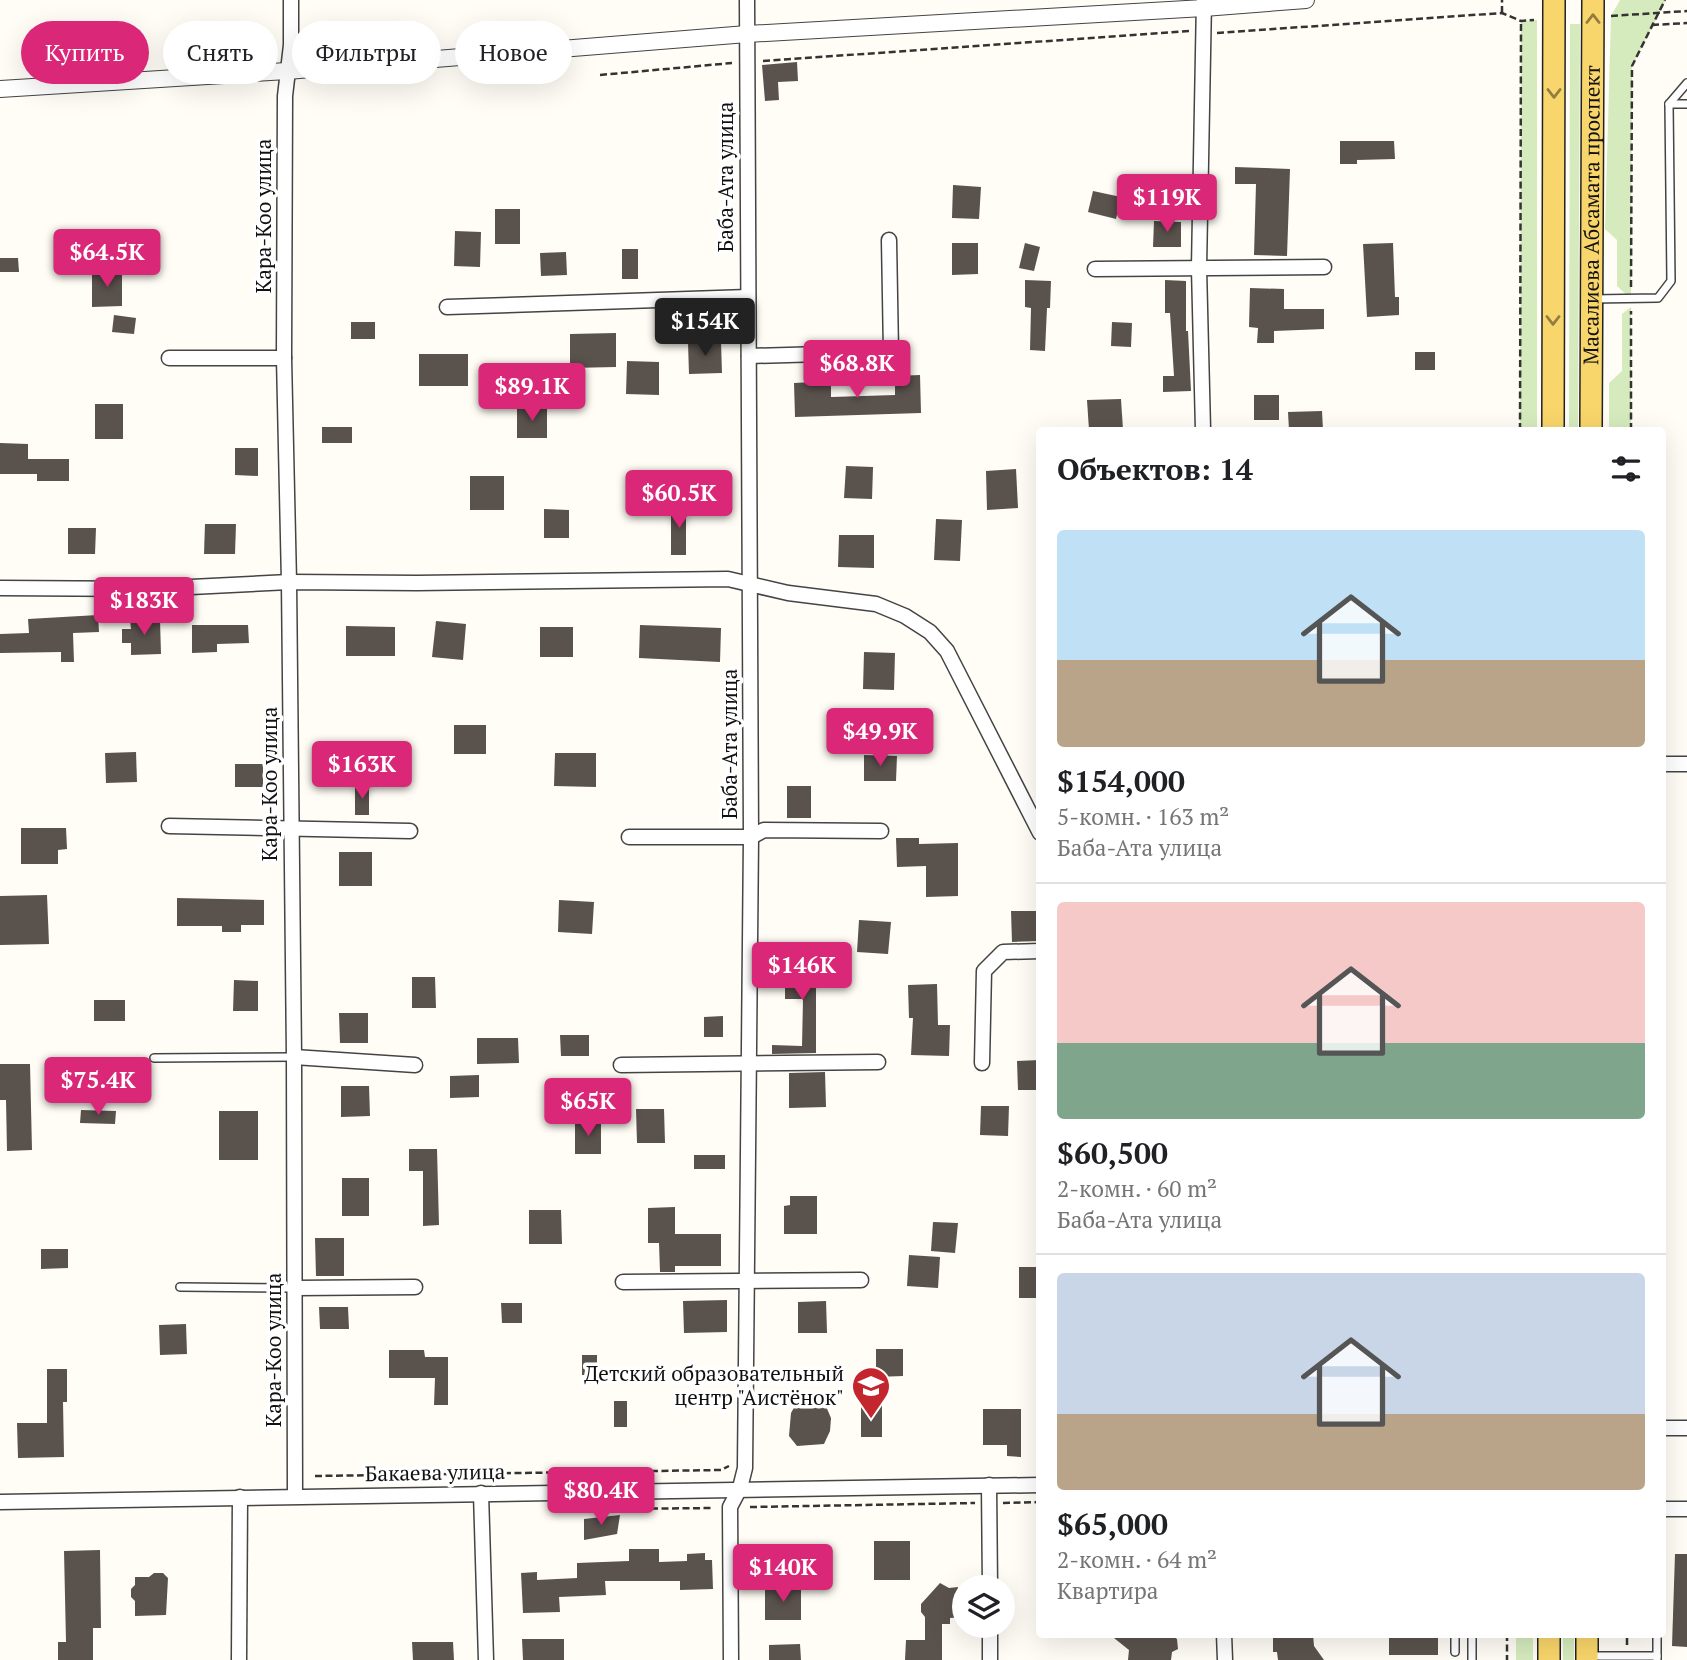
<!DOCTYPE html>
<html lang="ru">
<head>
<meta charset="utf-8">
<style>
	body { margin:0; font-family:"PT Serif",serif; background:#f6f6f6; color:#202124; height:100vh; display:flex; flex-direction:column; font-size:26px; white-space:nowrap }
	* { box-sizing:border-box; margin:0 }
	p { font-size:23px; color:#757577 }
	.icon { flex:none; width:38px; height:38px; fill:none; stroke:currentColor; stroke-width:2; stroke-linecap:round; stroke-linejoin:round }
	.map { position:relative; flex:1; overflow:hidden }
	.details { position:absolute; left:1036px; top:427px; width:630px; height:1211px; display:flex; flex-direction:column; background:#fff; border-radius:7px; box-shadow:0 7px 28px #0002 }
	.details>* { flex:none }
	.guide { position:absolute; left:21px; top:21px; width:665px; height:63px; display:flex; gap:14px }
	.controls { position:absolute; left:952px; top:1575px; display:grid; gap:14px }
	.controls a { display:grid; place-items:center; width:63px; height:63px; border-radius:50%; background:#fff; box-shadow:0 7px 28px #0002; font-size:35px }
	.price { position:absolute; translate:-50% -60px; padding:0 16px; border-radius:7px; background:#db2777; color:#fff; font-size:23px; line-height:46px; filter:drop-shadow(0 2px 4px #0008) }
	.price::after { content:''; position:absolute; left:50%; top:42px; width:21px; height:16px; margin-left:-10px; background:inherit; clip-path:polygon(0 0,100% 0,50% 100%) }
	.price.selected { background:#222; color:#fff }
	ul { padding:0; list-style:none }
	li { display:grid; align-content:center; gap:14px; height:371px; padding:0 21px }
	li+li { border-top:2px solid #e0e0e0 }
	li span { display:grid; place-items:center; height:217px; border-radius:7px; color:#555 }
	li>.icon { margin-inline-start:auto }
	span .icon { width:126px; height:126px; fill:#fffc; stroke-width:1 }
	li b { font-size:30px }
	h2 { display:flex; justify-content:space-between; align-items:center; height:84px; padding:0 21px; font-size:30px }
	.chip { padding:0 24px; border-radius:32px; background:#fff; box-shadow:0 7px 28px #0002; font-size:24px; line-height:63px }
	.chip.selected { background:#db2777; color:#fff }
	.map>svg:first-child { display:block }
</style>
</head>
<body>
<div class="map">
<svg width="1687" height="1660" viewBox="0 0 1687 1660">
	<rect width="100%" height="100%" fill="#fffdf5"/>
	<g fill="#d5ebbd">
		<path d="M1620,0H1666L1632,66L1631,299L1617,286V240L1605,229L1611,16Z"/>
		<path d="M1537,20V430H1520L1521,21Z"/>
		<path d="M1570,24H1580L1578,430H1569Z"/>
		<path d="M1631,307V430H1609V383L1622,371V314Z"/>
		<rect x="1516" y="1635" width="17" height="25"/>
		<rect x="1563" y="1635" width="11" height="25"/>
	</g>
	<g fill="#5a524d">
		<path d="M797,62L798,81L778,82L779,100L765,101L762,65Z"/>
		<path d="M1340,141H1394L1395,159L1357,160V164H1340Z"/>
		<path d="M1235,167L1290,169L1287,256L1254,255L1256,184H1235Z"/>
		<path d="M953,185L981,187L979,219L952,218Z"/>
		<path d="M1093,191L1121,197L1116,219L1088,212Z"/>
		<rect x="495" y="209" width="25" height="35"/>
		<path d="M1154,221L1181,222V247H1153Z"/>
		<path d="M455,231L481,232L480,267L454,266Z"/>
		<path d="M952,243H978V274L952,275Z"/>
		<path d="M1025,243L1040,247L1034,271L1019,268Z"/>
		<path d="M1393,243L1395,297H1399V315L1367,317L1363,244Z"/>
		<rect x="622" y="249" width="16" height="30"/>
		<path d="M566,252L567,275L541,276L540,253Z"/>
		<path d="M0,258H18L19,272H0Z"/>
		<path d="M122,271V306L92,307V272Z"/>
		<path d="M1025,280L1051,281L1050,308H1047L1045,351L1030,350L1031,308L1025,307Z"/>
		<path d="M1165,280L1186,281V331H1188L1191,391L1163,392V376H1174L1170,313H1165Z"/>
		<path d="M1250,288L1284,289V309H1324V329L1274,331V343H1257L1258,328L1249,327Z"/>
		<path d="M114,315L136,318L134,334L112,332Z"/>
		<rect x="351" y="322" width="24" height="17"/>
		<path d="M1112,322L1132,323L1131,347L1111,346Z"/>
		<path d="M616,333V367L570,368V334Z"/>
		<path d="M721,342L722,373L689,374L688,343Z"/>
		<rect x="1415" y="352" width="20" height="18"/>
		<rect x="419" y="354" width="49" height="32"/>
		<path d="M627,361L659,362V395L626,394Z"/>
		<path d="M920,375L921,413L795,417L794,383L831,381V397L895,395V376Z"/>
		<rect x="1254" y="395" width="25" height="25"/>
		<path d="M1121,399L1123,430H1089L1087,400Z"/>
		<rect x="95" y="404" width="28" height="35"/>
		<rect x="517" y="409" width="30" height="29"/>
		<path d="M1322,411L1323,430H1289L1288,412Z"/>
		<rect x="322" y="427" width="30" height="16"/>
		<path d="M0,443L28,444V459H69V481H37V474H0Z"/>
		<path d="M235,448H258V476L235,475Z"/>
		<path d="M846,466L873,467L872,499L844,498Z"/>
		<path d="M1016,469L1018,508L987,510L986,471Z"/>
		<rect x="470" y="476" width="34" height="34"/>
		<rect x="671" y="505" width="15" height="50"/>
		<path d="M544,509L569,510V538H544Z"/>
		<path d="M936,519L962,520L960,561L934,560Z"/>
		<path d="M205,524H236L235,554H204Z"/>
		<path d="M68,528H96L95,554H68Z"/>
		<path d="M839,535H874V568L838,567Z"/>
		<path d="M98,615L99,632L73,633L74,662H61V652L0,653V634L29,633L28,619Z"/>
		<path d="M130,620H160L161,654L131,655V643H122V629H131Z"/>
		<path d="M436,621L466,624L463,660L432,657Z"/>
		<path d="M192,625H248L249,643L217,644V652L192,653Z"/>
		<path d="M640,625L721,628L720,662L639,658Z"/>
		<path d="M346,626L395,627V656H346Z"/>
		<rect x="540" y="627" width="33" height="30"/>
		<path d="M864,652L895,653L894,690L863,689Z"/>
		<rect x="454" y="725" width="32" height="29"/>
		<path d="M136,752L137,782L106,783L105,753Z"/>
		<path d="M555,753H596V787L554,786Z"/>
		<path d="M864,755L897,756L896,781H864Z"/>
		<rect x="235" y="764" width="28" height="23"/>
		<rect x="787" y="786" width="24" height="32"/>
		<rect x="355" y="787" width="14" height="28"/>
		<path d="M21,828H66L67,849L58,850V864H21Z"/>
		<path d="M896,838H919V844L958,843V896L926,897V866L897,867Z"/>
		<rect x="339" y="852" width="33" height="34"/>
		<path d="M47,895L49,944L0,945V896Z"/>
		<path d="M177,898L264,900V925H241V932H222V926H177Z"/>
		<path d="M559,900L594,902L592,934L558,932Z"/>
		<path d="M1011,911H1040V941L1012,942Z"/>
		<path d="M859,920L891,922L888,954L857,952Z"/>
		<path d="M785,958H816V1053L772,1054V1045L802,1046L803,999H785Z"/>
		<path d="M412,977H435L436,1008H412Z"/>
		<path d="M234,980L258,981V1011H233Z"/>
		<path d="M937,984L938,1025H950L949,1056L911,1055L913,1018H909L908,985Z"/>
		<rect x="94" y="1000" width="31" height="21"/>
		<path d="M339,1013H368V1043H340Z"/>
		<path d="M723,1016V1037H704V1017Z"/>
		<path d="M560,1035H589V1056H561Z"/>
		<path d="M477,1038H518L519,1063L477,1064Z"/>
		<path d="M1040,1060V1090H1018L1017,1061Z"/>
		<path d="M0,1064H30L32,1150L7,1151L6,1100H0Z"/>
		<path d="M825,1072L826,1107L789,1108V1073Z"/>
		<path d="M479,1075V1097L450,1098V1076Z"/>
		<path d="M341,1086H369L370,1116L341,1117Z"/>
		<path d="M981,1106H1009L1008,1136L980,1135Z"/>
		<path d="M636,1109H664L665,1143H637Z"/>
		<path d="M81,1110L116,1111L115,1124L80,1123Z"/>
		<rect x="219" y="1111" width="39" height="49"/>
		<rect x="575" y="1121" width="26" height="33"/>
		<path d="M409,1149H437L439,1225L423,1226V1171H409Z"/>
		<rect x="694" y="1155" width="31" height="14"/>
		<rect x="342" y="1178" width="27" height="38"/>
		<path d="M790,1196H817V1234H784V1206L790,1205Z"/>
		<path d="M675,1207V1234H721V1266H675V1272H660L659,1243H648V1208Z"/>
		<path d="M529,1210H561L562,1244H529Z"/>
		<path d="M933,1222L958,1223L955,1253L931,1251Z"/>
		<path d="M315,1238H344V1276H316Z"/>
		<path d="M41,1249H68V1268L41,1269Z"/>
		<path d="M909,1255L940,1257L938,1288L907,1286Z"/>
		<rect x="1019" y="1267" width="21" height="31"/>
		<path d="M727,1300V1332L684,1333L683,1301Z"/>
		<path d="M826,1301L827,1333H798V1302Z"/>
		<path d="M501,1303H522V1323H502Z"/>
		<path d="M319,1307H348L349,1329H320Z"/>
		<path d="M186,1324L187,1354L160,1355L159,1325Z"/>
		<path d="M876,1349H903V1376L876,1377Z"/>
		<path d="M389,1350H424L425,1357H448V1405H434L435,1378H389Z"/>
		<rect x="582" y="1355" width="15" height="20"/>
		<path d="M47,1369H67V1402H63L64,1457L18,1458L17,1423H47Z"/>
		<rect x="614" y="1401" width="13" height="26"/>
		<path d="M825,1404L831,1418L830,1431L824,1444L797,1446L789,1436L791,1413L795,1406Z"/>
		<rect x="861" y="1404" width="21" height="33"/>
		<path d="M983,1409H1021V1457L1007,1456V1445H983Z"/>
		<path d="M620,1515L617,1534L584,1540V1519Z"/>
		<rect x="874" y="1541" width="36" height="39"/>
		<path d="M629,1549H659V1562L687,1561V1554L705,1553V1560H712L713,1589L680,1590V1581H605L606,1595L559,1597L560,1612L523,1613L521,1573L537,1572V1580L577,1578V1563L629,1561Z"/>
		<path d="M100,1550L101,1628H93V1660H58V1642H66L64,1551Z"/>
		<path d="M1675,1554H1687V1647L1672,1646Z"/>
		<path d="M154,1573H163L168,1578L166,1615L135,1616V1601L131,1597V1589L135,1585V1577H149Z"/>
		<path d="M940,1583L949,1588L958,1587V1598H963L964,1617L950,1618V1624H942V1660H905L906,1640H925V1617L921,1612V1604Z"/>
		<rect x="765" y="1588" width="36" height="32"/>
		<path d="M1130,1634H1170L1177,1639L1178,1649L1172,1652L1171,1660H1128L1129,1650L1114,1638Z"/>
		<path d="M1273,1634H1313L1314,1646L1324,1660H1278L1277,1652H1273Z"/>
		<rect x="1389" y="1634" width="49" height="21"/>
		<path d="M522,1639H564V1660H523Z"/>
		<path d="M412,1642H453L454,1660H413Z"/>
		<path d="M800,1644L801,1660H769V1645Z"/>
	</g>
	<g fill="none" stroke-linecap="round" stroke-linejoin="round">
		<defs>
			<g id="service">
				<path d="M1669,104L1687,83"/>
				<path d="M1592,299L1658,298L1671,281L1669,104H1687"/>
				<path d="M154,1058L294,1057"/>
				<path d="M180,1287L295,1288"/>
				<path d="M1472,1634V1660"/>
				<path d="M1657,1634V1659"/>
				<path d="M1455,1652V1634"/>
				<path d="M1588,1656H1657"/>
			</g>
			<g id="minor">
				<path d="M291,0V45L285,96L284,358L289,582L294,1057L295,1496"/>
				<path d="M1095,269L1324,267"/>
				<path d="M447,307L748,297"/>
				<path d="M749,356L891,352L889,240"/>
				<path d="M169,358H284"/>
				<path d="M1203,430L1199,268L1204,0"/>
				<path d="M0,588L151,589L289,582L417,583L728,579L788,593L876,604L905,616L930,632L947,651L1040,833"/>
				<path d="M1662,764H1687"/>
				<path d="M169,826L410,831"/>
				<path d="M629,837H751L764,830L881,831"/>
				<path d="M294,1057L415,1065"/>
				<path d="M982,1063L984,971L1003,952L1040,951"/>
				<path d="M621,1065L878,1062"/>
				<path d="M623,1282L861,1280"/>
				<path d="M296,1288L415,1287"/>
				<path d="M1662,1428H1687"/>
				<path d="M989,1485L990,1587"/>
				<path d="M481,1493L486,1660"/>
				<path d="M0,1502L1040,1485"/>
				<path d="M1662,1509H1687"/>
				<path d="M990,1626V1660"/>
				<path d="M1224,1634L1225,1660"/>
				<path d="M239,1660L240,1497"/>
				<path d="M731,1660L730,1507L740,1488L745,1468L751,837L747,0"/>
			</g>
			<path id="tertiary" d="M0,89L287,71L747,34L1204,8L1306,0"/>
			<g id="primary">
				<path d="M1553,430L1554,0"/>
				<path id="s1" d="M1591,430L1593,0"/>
				<path d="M1549,1660V1634"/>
				<path d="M1587,1660V1634"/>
			</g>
		</defs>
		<use href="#service" stroke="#444" stroke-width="10"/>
		<use href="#minor" stroke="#444" stroke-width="17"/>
		<use href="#tertiary" stroke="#444" stroke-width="18"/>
		<use href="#primary" stroke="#222" stroke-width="24"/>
		<g stroke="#333" stroke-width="2.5" stroke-dasharray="7 3.5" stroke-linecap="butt">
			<path d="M1502,13V0"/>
			<path d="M1611,16L1687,11"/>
			<path d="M1652,25L1687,23"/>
			<path d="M1217,33L1502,13L1521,21L1534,20"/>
			<path d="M763,61L1190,31"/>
			<path d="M600,75L732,63"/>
			<path d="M1631,287L1632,66L1665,0"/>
			<path d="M1520,430L1521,21"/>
			<path d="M1631,430V311"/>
			<path d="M315,1476L721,1470L729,1466"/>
			<path d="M1003,1503L1040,1502"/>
			<path d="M750,1507L975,1503"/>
			<path d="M609,1509L714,1508"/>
			<path d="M1507,1634V1660"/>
			<path d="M1627,1645V1634"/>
		</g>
		<use href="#service" stroke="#fff" stroke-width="7"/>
		<use href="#minor" stroke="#fff" stroke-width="14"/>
		<use href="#tertiary" stroke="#fff" stroke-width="16"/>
		<use href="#primary" stroke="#f9d66b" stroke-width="21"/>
	</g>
	<defs><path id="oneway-chevron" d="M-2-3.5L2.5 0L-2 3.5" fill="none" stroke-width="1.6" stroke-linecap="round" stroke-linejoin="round" transform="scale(1.75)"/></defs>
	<g stroke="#917d42">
		<use href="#oneway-chevron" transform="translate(1593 19) rotate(-90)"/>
		<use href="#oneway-chevron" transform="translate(1554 93) rotate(90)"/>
		<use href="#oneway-chevron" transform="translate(1553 320) rotate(90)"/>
	</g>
	<defs>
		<symbol id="school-pin" viewBox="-11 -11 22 30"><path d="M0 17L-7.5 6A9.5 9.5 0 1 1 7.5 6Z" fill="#c4262e" stroke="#fff"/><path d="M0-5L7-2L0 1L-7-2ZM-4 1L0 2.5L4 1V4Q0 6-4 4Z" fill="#fff"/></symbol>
	</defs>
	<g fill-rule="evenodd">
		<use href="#school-pin" x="849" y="1364" width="44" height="60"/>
	</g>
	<g text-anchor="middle" stroke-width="7" stroke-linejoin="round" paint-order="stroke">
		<g font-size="21" fill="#111" stroke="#fff">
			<text transform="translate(726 177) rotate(-90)" y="7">Баба-Ата улица</text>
			<text dy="7" stroke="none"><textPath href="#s1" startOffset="215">Масалиева Абсамата проспект</textPath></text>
			<text transform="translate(264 216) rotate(-90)" y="7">Кара-Коо улица</text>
			<text transform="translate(730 744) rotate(-90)" y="7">Баба-Ата улица</text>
			<text transform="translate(270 784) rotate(-90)" y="7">Кара-Коо улица</text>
			<text transform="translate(274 1350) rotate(-90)" y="7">Кара-Коо улица</text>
			<text transform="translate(435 1473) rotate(-1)" y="7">Бакаева улица</text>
		</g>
		<g font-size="21" fill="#111" stroke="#fff" text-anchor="end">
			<text x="844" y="1381">Детский образовательный<tspan x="844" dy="24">центр "Аистёнок"</tspan></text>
		</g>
	</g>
</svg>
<div class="controls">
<a><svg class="icon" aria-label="layers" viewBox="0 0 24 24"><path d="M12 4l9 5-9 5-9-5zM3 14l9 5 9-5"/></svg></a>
</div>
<b class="price" style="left:1167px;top:234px">$119K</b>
<b class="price" style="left:107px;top:289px">$64.5K</b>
<b class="price selected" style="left:705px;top:358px">$154K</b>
<b class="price" style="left:857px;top:400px">$68.8K</b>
<b class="price" style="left:532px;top:423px">$89.1K</b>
<b class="price" style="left:679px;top:530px">$60.5K</b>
<b class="price" style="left:144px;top:637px">$183K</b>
<b class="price" style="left:880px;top:768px">$49.9K</b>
<b class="price" style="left:362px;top:801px">$163K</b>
<b class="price" style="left:802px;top:1002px">$146K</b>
<b class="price" style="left:98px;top:1117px">$75.4K</b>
<b class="price" style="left:588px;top:1138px">$65K</b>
<b class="price" style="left:601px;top:1527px">$80.4K</b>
<b class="price" style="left:783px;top:1604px">$140K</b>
<div class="guide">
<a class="chip selected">Купить</a>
<a class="chip">Снять</a>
<a class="chip">Фильтры</a>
<a class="chip">Новое</a>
</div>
<section class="details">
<h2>Объектов: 14<svg class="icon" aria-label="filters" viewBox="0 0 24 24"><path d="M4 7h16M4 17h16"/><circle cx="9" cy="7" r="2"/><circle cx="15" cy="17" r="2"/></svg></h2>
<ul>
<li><span style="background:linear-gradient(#bfe0f5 60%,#b9a48a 0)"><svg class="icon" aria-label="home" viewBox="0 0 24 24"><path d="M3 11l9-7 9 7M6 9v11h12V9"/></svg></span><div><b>$154,000</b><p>5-комн. · 163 m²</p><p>Баба-Ата улица</p></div></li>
<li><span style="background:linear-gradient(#f6c9c9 65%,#7fa58c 0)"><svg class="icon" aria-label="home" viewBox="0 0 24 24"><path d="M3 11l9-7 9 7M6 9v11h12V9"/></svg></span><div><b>$60,500</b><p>2-комн. · 60 m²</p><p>Баба-Ата улица</p></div></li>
<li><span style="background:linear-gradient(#c9d6e8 65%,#b9a48a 0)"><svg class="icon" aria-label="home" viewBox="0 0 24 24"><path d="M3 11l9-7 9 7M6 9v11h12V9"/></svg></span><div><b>$65,000</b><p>2-комн. · 64 m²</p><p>Квартира</p></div></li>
</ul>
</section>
</div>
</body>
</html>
